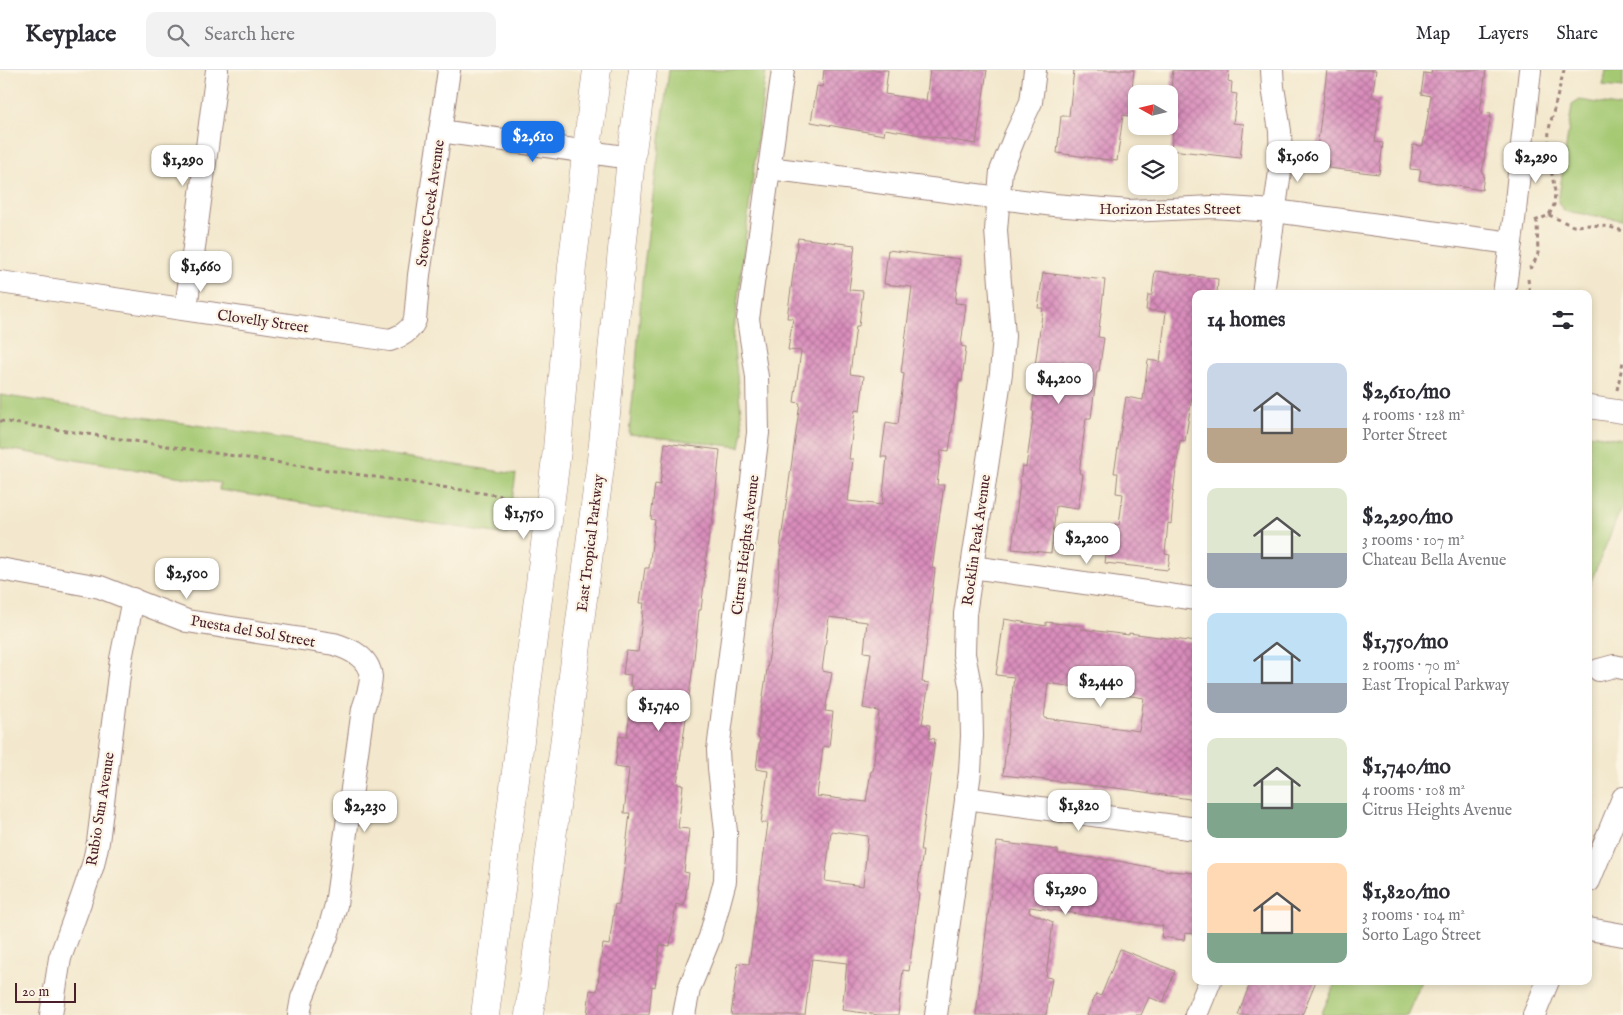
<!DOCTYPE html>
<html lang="en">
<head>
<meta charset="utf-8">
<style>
	body { margin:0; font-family:"IM FELL English",serif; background:#f2f2f3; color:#2b2b33; height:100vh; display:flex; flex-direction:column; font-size:19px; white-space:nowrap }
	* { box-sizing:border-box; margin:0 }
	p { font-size:16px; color:#7c7c81 }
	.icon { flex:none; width:28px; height:28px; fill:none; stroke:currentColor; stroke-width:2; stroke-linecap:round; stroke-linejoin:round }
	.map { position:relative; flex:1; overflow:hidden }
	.drawer { position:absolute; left:1192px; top:220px; width:400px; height:695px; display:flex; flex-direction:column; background:#fff; border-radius:10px; box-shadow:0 2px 8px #0003 }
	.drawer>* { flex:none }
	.needle { width:32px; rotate:278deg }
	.fabs { position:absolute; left:1128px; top:15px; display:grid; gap:10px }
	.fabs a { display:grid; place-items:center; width:50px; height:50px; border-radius:10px; background:#fff; box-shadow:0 2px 8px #0003; font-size:25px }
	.scale { position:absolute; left:15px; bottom:12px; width:61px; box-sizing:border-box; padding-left:5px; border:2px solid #4a1f2b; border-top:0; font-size:14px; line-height:18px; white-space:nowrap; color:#4a1f2b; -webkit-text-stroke:4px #fcf5e5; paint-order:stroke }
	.price { position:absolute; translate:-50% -42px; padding:0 11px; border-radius:10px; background:#fff; color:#222; font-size:16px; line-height:32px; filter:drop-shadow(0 1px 2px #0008) }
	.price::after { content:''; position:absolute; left:50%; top:30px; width:15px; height:11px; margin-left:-8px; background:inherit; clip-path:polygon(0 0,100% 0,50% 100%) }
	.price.current { background:#1a73e8; color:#fff }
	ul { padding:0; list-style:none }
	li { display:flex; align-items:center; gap:15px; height:125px; padding:0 15px }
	li span { display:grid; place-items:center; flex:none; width:140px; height:100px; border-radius:10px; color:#555 }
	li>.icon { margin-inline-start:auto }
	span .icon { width:60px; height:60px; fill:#fffc; stroke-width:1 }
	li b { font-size:21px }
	h2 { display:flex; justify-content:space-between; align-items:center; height:60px; padding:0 15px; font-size:21px }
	header { display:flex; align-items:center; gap:30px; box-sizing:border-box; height:70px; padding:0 25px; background:#fff; border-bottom:1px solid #e1e1e2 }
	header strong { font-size:24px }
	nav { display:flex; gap:28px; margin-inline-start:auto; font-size:18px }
	.search { width:350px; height:45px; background:#f2f2f3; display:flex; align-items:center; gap:12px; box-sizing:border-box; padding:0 18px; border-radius:10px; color:#7c7c81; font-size:19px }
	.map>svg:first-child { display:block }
</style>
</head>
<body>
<header>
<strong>Keyplace</strong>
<div class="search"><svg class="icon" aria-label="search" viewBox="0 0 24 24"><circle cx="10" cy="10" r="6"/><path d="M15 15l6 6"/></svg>Search here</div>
<nav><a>Map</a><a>Layers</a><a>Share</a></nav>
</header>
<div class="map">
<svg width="1623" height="945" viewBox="0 0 1623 945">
	<defs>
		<pattern id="building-cross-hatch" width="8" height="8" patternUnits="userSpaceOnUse" patternTransform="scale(1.25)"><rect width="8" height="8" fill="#d98dbc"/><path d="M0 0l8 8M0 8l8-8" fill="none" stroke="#b27399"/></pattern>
	</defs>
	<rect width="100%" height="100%" fill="#fcf5e5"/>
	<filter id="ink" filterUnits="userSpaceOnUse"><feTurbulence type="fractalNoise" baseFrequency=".02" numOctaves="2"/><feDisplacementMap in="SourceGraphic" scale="10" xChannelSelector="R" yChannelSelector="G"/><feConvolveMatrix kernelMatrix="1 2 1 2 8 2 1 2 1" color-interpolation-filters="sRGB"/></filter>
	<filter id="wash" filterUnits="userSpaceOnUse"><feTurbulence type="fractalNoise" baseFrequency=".0096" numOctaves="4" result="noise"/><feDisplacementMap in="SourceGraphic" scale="20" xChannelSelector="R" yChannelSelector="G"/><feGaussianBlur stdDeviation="1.12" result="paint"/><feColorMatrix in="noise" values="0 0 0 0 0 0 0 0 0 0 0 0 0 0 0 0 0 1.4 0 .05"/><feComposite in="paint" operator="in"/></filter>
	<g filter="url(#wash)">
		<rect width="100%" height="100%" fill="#f3e8cd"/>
		<g fill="#a5c973" stroke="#78744f">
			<path d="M669,0H766L733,269L743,360L740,377L629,364L636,295L642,211Z"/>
			<path d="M1606,0H1623V18L1603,16Z"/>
			<path d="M1580,30L1623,37V150L1564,141L1558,133L1572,35Z"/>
			<path d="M0,325L516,404L507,465L219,420L220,413L0,378Z"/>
			<path d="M1589,364L1623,369V434L1589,516Z"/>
			<path d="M1336,911H1422L1407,945H1321Z"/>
		</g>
		<g id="blocks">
			<g fill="url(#building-cross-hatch)" fill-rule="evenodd">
				<path d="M824,0H888L885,24L926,31L930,0H987L976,74L885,59L884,65L811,52L817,16L822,17Z"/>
				<path d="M1074,0H1134L1129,46L1123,45L1117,91L1057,83L1061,46H1069Z"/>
				<path d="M1173,0H1229L1228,11L1232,12L1231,23L1237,24L1233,53L1244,54L1240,88L1171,80L1176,25H1170Z"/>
				<path d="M1327,0H1376L1372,27L1381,29L1375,72L1383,73L1379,104L1328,98L1329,89L1316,87Z"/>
				<path d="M1432,0H1486L1480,42L1491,43L1482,103L1484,104L1482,120L1419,110L1421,100L1410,99L1413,75L1423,76L1431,26L1421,24L1424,3L1431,4Z"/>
				<path d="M798,168L855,175L849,220L863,221L859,256H856L850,304L864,306L860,341L855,340L849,389H853L848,431L882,435L887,387H881L886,352L898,354L904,304L901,303L912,217L884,214L888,180L960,189L955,233L966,234L961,276L966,277L962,311H959L949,381L941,380L937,415H944L932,498L935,499L922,612L929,613L922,654L930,655L929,668L935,669L920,781H923L917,823H919L909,901L903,900L898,945H879L842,940L847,893L812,889L805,945H731L738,893L749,894L768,753H761L768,701L756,699L760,668L757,667L777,532L781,470L800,333L794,332L801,281L788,280L793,248H787ZM829,547L867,552L864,582L871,583L863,638L879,641L873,701H871L866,732L817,726L823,676L829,677L833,642L825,641L832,603L822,601ZM831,761L868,766L863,816L825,811Z"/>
				<path d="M1155,201L1218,209L1217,224H1196V319L1194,327H1192L1185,371L1180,370L1172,431L1173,432L1171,454L1168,453L1165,484L1170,485L1168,500L1105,493L1110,454L1119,455L1123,424L1116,423L1118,403H1114L1126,327L1143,330L1148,290L1160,292L1166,242L1146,240L1148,225H1152Z"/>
				<path d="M1043,203L1105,210L1098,267L1104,268L1099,301H1097L1091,348H1086L1079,403L1083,404L1078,439L1056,436L1051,483L1012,479L1022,396L1026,397L1034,342L1032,341L1035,318L1032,317L1043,238H1038Z"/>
				<path d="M665,373L720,380L712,456H710L704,505H705L701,540H699L694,589L677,714L683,715L678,758L689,759L684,802L689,803L684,836L676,834L670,876L660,875L655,917L652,916L649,945H587L590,920L597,921L603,874L609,875L615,834L619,835L626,786H625L630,743H624L629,699L615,697L619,666L627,667L633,616H630L631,605L623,604L626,581L638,582L644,533H640L645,498H649L655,450L651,449L655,414L660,415Z"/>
				<path d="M1004,549L1046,556V552L1081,556V559L1129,565V563L1196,572V637L1192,666L1196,667V730L1124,719L1003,705L1014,607L996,605ZM1048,613L1144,628L1139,661L1044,648Z"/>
				<path d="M997,772L1058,780V784L1118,791L1170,801L1196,803V864L1185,863L1184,870L1161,867L1163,856L1030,837L1029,842L1053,852L1046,907L1052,908L1046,945H976Z"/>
				<path d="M1120,879L1175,901L1163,933L1149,927L1141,945H1087L1096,924L1101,926Z"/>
				<path d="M1251,911H1316L1302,945H1238Z"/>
			</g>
		</g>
	</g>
	<g filter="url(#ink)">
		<use href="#blocks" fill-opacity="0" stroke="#9e847c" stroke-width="1"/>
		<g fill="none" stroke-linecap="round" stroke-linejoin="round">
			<defs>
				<g id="street">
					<path d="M440,61L631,88"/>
					<path d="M769,98L1054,135L1129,141L1213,137L1275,141L1511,173"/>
					<path d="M0,212L390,270C401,266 410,262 415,250L419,205L449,0"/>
					<path d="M1263,224L1281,94L1280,61L1273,17L1272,0"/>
					<path d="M1504,224L1514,150L1530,0"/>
					<path d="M186,239L217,0"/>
					<path d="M1589,337L1623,342"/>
					<path d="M972,497L1196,529"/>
					<path d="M0,499L100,517L187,551L334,574C350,579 369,587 371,607C371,617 366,630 363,639L336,835L327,866L302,928L299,945"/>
					<path d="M1599,600L1614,596L1623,598"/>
					<path d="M966,728L1196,759"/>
					<path d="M1589,811L1623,728"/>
					<path d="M1589,859L1623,865"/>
					<path d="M51,945L60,888L82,827L93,795L98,772L121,589L133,529"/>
					<path d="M684,945L689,919L710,867L725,811L726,762L719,698L718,680L758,363L757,307L748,249L783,0"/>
					<path d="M936,945L970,702L972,666L971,620L964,584L965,544L1001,303L1004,266L996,160L1001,101L1015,66L1031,32L1035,0"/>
					<path d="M1196,945L1210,911"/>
					<path d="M1534,945L1548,911"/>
				</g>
				<g id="secondary">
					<path d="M485,945L557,380L572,196L597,0"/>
					<path d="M529,945L603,374L631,88L643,0"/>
				</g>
			</defs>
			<use href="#street" stroke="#9e847c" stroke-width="24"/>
			<use href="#secondary" stroke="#9e847c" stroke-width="29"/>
			<g stroke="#9e847c" stroke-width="3" stroke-dasharray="4 4" stroke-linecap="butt">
				<path d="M1549,145L1573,156L1593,155L1610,157L1623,161"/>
				<path d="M1535,151L1549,145L1554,135L1555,122L1548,81L1549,59L1564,0"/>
				<path d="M1529,198L1532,197L1538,184L1537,152"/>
				<path d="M1528,209L1530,224"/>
				<path d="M1617,320L1623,292"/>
				<path d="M0,351L529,430"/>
			</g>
			<use href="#street" stroke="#fff" stroke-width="22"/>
			<use href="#secondary" stroke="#fff" stroke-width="28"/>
		</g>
	</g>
	<g text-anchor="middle" stroke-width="4.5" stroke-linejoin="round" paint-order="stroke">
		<g font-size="15" fill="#4a1f2b" stroke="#fcf5e5">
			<text transform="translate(430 133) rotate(-82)" y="5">Stowe Creek Avenue</text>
			<text x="1170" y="144">Horizon Estates Street</text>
			<text transform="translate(263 251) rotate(8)" y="5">Clovelly Street</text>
			<text transform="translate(976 470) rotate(-82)" y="5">Rocklin Peak Avenue</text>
			<text transform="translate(590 473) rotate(-83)" y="5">East Tropical Parkway</text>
			<text transform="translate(745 475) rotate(-83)" y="5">Citrus Heights Avenue</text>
			<text transform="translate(253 561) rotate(10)" y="5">Puesta del Sol Street</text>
			<text transform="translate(100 739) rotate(-81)" y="5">Rubio Sun Avenue</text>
		</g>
	</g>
</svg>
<div class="fabs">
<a><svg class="needle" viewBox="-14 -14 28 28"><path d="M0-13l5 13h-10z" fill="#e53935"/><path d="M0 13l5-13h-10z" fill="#7c7c81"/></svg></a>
<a><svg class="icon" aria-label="layers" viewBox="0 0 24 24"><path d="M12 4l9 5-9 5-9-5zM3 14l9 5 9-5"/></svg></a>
</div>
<div class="scale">20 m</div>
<b class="price current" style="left:533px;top:93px">$2,610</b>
<b class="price" style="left:1298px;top:113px">$1,060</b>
<b class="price" style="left:1536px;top:114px">$2,290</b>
<b class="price" style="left:183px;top:117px">$1,290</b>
<b class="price" style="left:201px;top:223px">$1,660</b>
<b class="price" style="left:1059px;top:335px">$4,200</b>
<b class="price" style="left:524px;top:470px">$1,750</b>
<b class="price" style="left:1087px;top:495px">$2,200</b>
<b class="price" style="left:187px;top:530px">$2,500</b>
<b class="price" style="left:1101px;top:638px">$2,440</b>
<b class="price" style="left:659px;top:662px">$1,740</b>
<b class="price" style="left:1079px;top:762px">$1,820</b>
<b class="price" style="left:365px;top:763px">$2,230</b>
<b class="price" style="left:1066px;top:846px">$1,290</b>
<section class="drawer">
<h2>14 homes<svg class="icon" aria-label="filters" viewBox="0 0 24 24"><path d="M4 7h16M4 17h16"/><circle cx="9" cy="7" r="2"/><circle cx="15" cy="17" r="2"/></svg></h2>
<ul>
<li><span style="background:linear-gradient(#c9d6e8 65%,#b9a48a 0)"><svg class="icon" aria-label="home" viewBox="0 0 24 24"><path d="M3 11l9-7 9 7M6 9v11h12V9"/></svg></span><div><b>$2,610/mo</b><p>4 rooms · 128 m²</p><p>Porter Street</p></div></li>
<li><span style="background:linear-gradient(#dfe7d0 65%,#9aa5b1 0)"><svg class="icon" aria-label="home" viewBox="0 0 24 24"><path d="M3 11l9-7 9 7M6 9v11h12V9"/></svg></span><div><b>$2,290/mo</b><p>3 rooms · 107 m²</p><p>Chateau Bella Avenue</p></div></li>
<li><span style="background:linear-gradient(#bfe0f5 70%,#9aa5b1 0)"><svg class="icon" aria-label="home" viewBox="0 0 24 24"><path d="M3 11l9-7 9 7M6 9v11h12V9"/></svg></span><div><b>$1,750/mo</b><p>2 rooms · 70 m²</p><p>East Tropical Parkway</p></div></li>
<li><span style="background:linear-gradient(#dfe7d0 65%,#7fa58c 0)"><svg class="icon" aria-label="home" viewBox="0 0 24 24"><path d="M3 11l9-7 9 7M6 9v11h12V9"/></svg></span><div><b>$1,740/mo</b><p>4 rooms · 108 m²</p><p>Citrus Heights Avenue</p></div></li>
<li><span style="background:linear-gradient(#ffd9b3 70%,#7fa58c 0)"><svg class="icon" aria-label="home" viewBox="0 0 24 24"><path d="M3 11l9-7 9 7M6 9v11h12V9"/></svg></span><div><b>$1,820/mo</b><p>3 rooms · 104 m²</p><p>Sorto Lago Street</p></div></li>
</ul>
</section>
</div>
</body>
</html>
